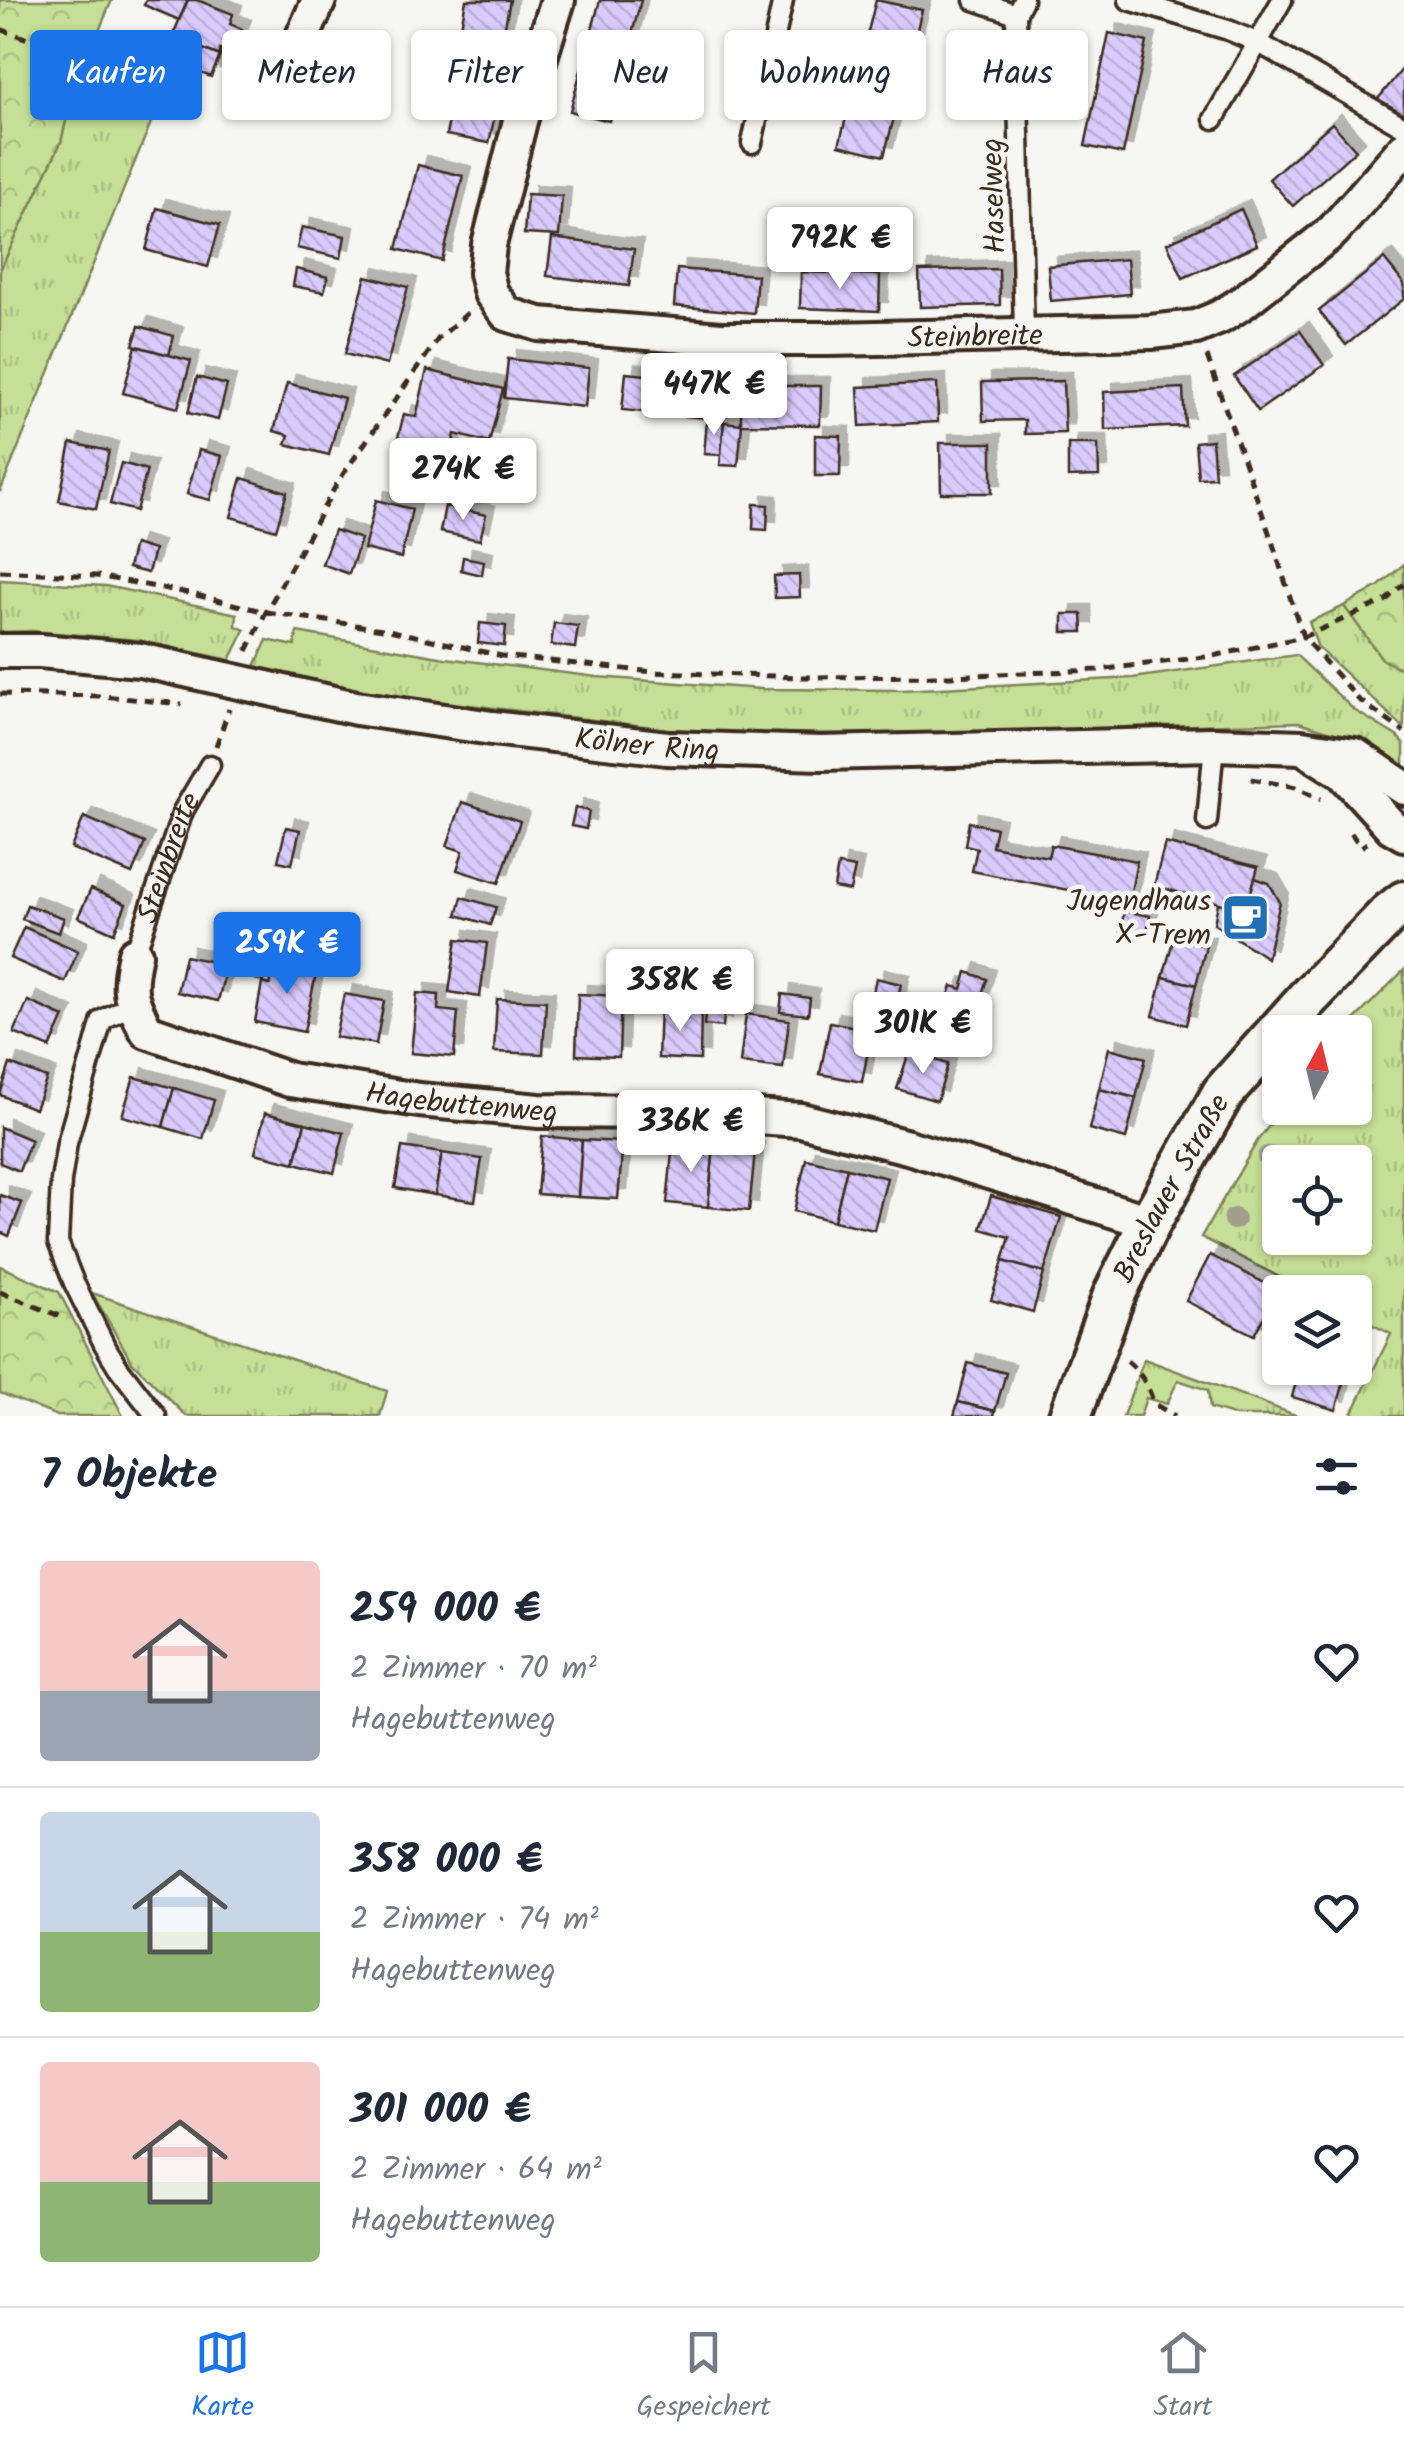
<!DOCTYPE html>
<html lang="de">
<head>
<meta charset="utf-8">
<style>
	body { margin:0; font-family:Kalam,sans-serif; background:#f6f6f7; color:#1f2937; height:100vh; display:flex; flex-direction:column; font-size:38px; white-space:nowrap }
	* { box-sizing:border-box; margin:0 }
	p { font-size:32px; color:#747a83 }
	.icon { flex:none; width:55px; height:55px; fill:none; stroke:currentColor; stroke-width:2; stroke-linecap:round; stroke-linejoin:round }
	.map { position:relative; height:1416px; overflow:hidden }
	.drawer { display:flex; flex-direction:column; background:#fff; flex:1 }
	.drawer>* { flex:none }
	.guide { position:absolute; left:30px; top:30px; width:1345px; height:90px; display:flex; gap:20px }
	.needle { width:65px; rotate:7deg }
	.controls { position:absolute; left:1262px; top:1015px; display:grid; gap:20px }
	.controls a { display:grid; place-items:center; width:110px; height:110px; border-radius:10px; background:#fff; box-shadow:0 2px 8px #0004; font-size:50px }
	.price { position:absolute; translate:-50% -85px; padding:0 22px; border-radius:10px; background:#fff; color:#222; font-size:32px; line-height:65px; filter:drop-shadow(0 2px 5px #0008) }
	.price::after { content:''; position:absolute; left:50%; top:60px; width:30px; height:22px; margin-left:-15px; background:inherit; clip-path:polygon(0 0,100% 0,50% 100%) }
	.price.selected { background:#1a73e8; color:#fff }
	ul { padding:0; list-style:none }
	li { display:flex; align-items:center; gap:30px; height:250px; padding:0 40px }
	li+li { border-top:2px solid #e0e1e3 }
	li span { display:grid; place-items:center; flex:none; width:280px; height:200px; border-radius:10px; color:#555 }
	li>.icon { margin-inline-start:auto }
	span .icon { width:120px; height:120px; fill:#fffc; stroke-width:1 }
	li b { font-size:42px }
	h2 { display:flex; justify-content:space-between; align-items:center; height:120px; padding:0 40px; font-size:42px }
	.chip { padding:0 35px; border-radius:10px; background:#fff; box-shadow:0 2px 8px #0004; font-size:35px; line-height:90px }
	.chip.selected { background:#1a73e8; color:#fff }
	.dock { display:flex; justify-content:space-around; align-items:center; height:140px; border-top:2px solid #e0e1e3; background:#fff; font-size:28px; color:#747a83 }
	.dock a { display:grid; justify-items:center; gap:5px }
	.dock .selected { color:#1a73e8 }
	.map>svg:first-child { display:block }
</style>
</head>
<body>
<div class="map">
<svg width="1404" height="1416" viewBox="0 0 1404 1416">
	<defs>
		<pattern id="grass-tufts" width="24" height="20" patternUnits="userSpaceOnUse" patternTransform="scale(2.5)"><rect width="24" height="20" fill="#c5df96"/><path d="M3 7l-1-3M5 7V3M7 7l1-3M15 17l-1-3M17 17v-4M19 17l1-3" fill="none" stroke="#aac081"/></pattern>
		<pattern id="forest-crowns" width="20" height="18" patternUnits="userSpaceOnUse" patternTransform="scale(2.5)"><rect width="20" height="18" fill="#c5df96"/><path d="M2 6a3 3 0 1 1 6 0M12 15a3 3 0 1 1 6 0" fill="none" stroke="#aac081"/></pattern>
		<pattern id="building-back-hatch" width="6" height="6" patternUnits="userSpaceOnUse" patternTransform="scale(2.5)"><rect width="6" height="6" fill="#d8cbfd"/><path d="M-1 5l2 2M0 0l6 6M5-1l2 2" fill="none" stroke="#baaed8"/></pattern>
		<filter id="shadow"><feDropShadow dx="9" dy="-9" stdDeviation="0" flood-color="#0004"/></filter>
	</defs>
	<rect width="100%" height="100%" fill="#f6f6f2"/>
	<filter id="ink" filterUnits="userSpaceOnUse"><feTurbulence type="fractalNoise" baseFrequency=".01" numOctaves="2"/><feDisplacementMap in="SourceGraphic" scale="20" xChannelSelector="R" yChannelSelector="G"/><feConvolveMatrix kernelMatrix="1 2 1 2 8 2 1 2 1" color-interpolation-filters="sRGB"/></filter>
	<g filter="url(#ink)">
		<g fill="url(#grass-tufts)" stroke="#80845a" stroke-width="2.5" fill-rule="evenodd">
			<path d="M84,65L161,98L0,492V270L61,142L72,95Z"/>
			<path d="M0,580L106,586L237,614L236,626L245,630L230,660L138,640L32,631L0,632Z"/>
			<path d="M1344,606L1383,660L1404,670V728L1318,648L1309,622Z"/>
			<path d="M297,632L445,658L597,677L761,689L902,690L1133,678L1296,655L1354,710L1398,737L1404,744V772L1357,740L1299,722L896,734L744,733L668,729L379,694L255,666L267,640L295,646Z"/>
			<path d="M1404,970V1416H1351L1391,1334L1355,1316V1292H1309L1201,1237L1258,1140L1283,1108H1355V1032H1342ZM1355,1162V1238H1280V1162Z"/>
			<path d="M92,1293L387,1391L380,1416H186L132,1362Z"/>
			<path d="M1144,1359L1298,1416H1236L1210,1408L1208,1390L1178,1380L1167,1404L1146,1398L1140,1416H1123Z"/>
		</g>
		<g fill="url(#forest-crowns)" stroke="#80845a" stroke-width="2.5">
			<path d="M0,0H112L72,95L61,142L0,270Z"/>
			<path d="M1404,564V670L1383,660L1344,606L1379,586Z"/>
			<path d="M0,1266L59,1292L123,1416H57L0,1393Z"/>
		</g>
		<g fill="url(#building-back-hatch)" stroke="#3b2a1e" stroke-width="2.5" filter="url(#shadow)">
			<path d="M146,0H188L179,20L144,5Z"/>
			<path d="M188,0H197L233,14L230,24L242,29L232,53L220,49V56L172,37Z"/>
			<path d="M466,0H510L491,98L449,91Z"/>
			<path d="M600,0H641L609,121L570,111Z"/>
			<path d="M876,0L922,10L884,156L839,145Z"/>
			<path d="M1109,33L1147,42L1123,154L1085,146Z"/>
			<path d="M172,37L220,56L211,77L164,59Z"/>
			<path d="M1404,67V113L1400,118L1377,100Z"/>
			<path d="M455,92L498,100L489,143L446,135Z"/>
			<path d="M1332,123L1356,150L1293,206L1269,179Z"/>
			<path d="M418,165L463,176L442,261L397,249Z"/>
			<path d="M527,194L562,196L559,236L524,234Z"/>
			<path d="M157,208L220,225L208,267L146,250Z"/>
			<path d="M1241,209L1257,245L1183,278L1167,243Z"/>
			<path d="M302,227L345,236L341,258L297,248Z"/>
			<path d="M552,238L634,249L629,286L547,276Z"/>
			<path d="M1127,259L1130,294L1051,301L1048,266Z"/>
			<path d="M1384,259L1404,284V299L1346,345L1319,311Z"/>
			<path d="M296,269L328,277L324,292L293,286Z"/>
			<path d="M677,269L757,275L754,313L674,306Z"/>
			<path d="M999,269L1000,305L920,307L919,271Z"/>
			<path d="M801,272L880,275L879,311L800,308Z"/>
			<path d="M366,276L408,287L387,365L345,354Z"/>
			<path d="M139,326L174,336L169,355L133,345Z"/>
			<path d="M1300,331L1324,365L1258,411L1234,376Z"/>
			<path d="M136,346L191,361L178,408L123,393Z"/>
			<path d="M508,359L589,368L585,407L504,398Z"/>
			<path d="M427,370L503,389L489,443L455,434L448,463L395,449L404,414L416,417Z"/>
			<path d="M626,373L708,381L705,418L622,410Z"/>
			<path d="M197,377L227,385L218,420L188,413Z"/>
			<path d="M1063,381L1065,433L1025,434V420L983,421L982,382Z"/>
			<path d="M287,383L344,398L329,455L286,444L289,435L274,431Z"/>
			<path d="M937,383L938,422L860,426L858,387Z"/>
			<path d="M741,386H821L820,425L741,424Z"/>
			<path d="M1183,388L1185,426L1105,430L1104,392Z"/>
			<path d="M707,421L724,422L721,455L704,454Z"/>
			<path d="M724,422L742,424L738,466L720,465Z"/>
			<path d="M815,435L841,436L840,476H815Z"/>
			<path d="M1212,440L1215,477L1198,478L1195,442Z"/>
			<path d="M71,443L109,451L96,509L59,501Z"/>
			<path d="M940,443H992V493H941Z"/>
			<path d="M1068,444H1098L1099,476L1068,477Z"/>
			<path d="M199,450L222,456L210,500L187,494Z"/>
			<path d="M121,463L147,470L136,511L110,504Z"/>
			<path d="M242,478L287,492L276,530L231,517Z"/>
			<path d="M376,500L412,509L401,558L364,549Z"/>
			<path d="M754,504L768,505L767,530L753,529Z"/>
			<path d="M445,506L486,515L480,540L440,532Z"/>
			<path d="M334,530L361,539L349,574L322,564Z"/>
			<path d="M134,544L154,550L148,573L128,568Z"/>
			<path d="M463,557L484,561L482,575L461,570Z"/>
			<path d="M799,575L800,597L775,598L774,576Z"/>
			<path d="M1063,614H1082L1083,632H1063Z"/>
			<path d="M480,623L506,626L504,646L478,643Z"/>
			<path d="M554,623L578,626L575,648L551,645Z"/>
			<path d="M462,802L520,821L499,883L457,870L463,851L447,846Z"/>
			<path d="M575,808L589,811L586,829L571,826Z"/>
			<path d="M84,817L145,843L132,874L71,848Z"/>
			<path d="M969,822L996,828L992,846L1048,857L1051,845L1137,861L1129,902L972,871L977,848L965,845Z"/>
			<path d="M286,827L300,830L292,864L278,861Z"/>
			<path d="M1165,843L1258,867L1246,910L1154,886Z"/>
			<path d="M838,865L855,868L850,891L834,888Z"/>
			<path d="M1255,878L1269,883L1280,902L1267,958L1214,924L1218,903L1246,910Z"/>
			<path d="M91,889L126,904L114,933L78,917Z"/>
			<path d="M462,897L496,907L490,925L457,915Z"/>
			<path d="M27,905L64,918L59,933L22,919Z"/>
			<path d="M1124,911L1150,916L1146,935L1121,930Z"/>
			<path d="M24,927L78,951L65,982L10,958Z"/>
			<path d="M319,934L339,938L331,969L311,964Z"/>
			<path d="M255,935L273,940L263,981L245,976Z"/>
			<path d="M1174,937L1206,946L1196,985L1163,977Z"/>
			<path d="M457,939L487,943L480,997L449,992Z"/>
			<path d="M185,956L227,965L218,1001L177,992Z"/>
			<path d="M275,961L317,969L304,1032L255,1022L262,983L270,985Z"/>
			<path d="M967,972L987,979L968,1037L938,1027L952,986L962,989Z"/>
			<path d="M1163,977L1196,985L1186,1025L1153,1016Z"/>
			<path d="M876,978L901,984L892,1024L867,1019Z"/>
			<path d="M417,993L439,995L438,1010L458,1012L454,1057L411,1053Z"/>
			<path d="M344,994L384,1001L376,1044L335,1037Z"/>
			<path d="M578,994L621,996L619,1057L576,1055Z"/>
			<path d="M782,994L810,998L808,1015L780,1012Z"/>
			<path d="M707,995L726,997L723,1027L704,1025Z"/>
			<path d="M497,999L546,1001L543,1054L494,1052Z"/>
			<path d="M28,1001L64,1017L50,1048L14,1033Z"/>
			<path d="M660,1007L701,1009L700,1060L658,1058Z"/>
			<path d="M746,1014L789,1020L783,1068L740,1063Z"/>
			<path d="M830,1022L872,1030L862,1082L820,1074Z"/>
			<path d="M1109,1048L1146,1058L1136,1098L1099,1089Z"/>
			<path d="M909,1052L948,1064L937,1101L897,1089Z"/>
			<path d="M10,1064L47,1078L35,1109L0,1095Z"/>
			<path d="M134,1077L174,1088L163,1127L122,1116Z"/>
			<path d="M174,1088L214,1100L203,1139L163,1127Z"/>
			<path d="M1099,1089L1136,1098L1126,1139L1089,1129Z"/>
			<path d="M265,1113L305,1123L295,1163L255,1153Z"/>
			<path d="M305,1123L344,1133L334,1173L295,1163Z"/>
			<path d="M0,1127L31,1140L19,1171L0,1163Z"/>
			<path d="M542,1136L582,1140L578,1197L537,1194Z"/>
			<path d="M582,1140L623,1142L618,1199L578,1197Z"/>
			<path d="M673,1143L714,1147L708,1207L667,1203Z"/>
			<path d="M402,1147L442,1153L435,1195L395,1188Z"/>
			<path d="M714,1147L755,1151L749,1211L708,1207Z"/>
			<path d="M442,1153L482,1159L475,1201L435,1195Z"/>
			<path d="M806,1159L847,1168L834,1221L794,1211Z"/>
			<path d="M847,1168L887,1178L874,1230L834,1221Z"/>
			<path d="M0,1195L22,1203L9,1236L0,1232Z"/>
			<path d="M991,1196L1061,1217L1044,1273L1003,1261L1010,1237L981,1229Z"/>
			<path d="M1210,1255L1278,1290L1254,1335L1186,1301Z"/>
			<path d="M1003,1261L1044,1273L1033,1312L991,1300Z"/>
			<path d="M968,1363L1006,1373L995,1411L958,1402Z"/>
			<path d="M1300,1368H1348L1336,1410L1292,1397Z"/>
			<path d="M958,1402L995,1411L994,1416H954Z"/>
		</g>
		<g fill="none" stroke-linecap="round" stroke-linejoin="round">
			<defs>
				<g id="service">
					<path d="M974,0L1016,14"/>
					<path d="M1023,0L1016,14L1024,333"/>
					<path d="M1129,0L1228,30L1259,43L1404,127"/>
					<path d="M1214,119L1282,0"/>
					<path d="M752,143L783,0"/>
					<path d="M1207,821L1214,744"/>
					<path id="s1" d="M135,954L183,811L210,765"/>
					<path d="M133,1004L102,1020L67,1143L61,1181L58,1242L74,1283L104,1344L118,1367L156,1416"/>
				</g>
				<g id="minor">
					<path id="s2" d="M558,0L520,121L489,245L486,273L491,293L507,314L539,324L721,339H830L1151,332L1196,327L1220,317L1242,303L1333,231L1404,149"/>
					<path d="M285,77L319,0"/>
					<path id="s3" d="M0,651H40L140,660L356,708L492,728L667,748L821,753L1214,744L1302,747L1355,755L1404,788"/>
					<path d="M1310,752L1343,773L1392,827L1404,834"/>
					<path id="s4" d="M135,954C127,990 129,998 147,1031L290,1080L419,1100L539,1111L679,1112L801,1120L908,1147L1150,1222"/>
				</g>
				<g id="tertiary">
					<path id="s5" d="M1070,1416L1114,1295L1150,1222L1223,1093L1306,1000L1390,913L1404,902"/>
				</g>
			</defs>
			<use href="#service" stroke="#3b2a1e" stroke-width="25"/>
			<use href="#minor" stroke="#3b2a1e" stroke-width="40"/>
			<use href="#tertiary" stroke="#3b2a1e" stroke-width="48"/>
			<g stroke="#3b2a1e" stroke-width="5" stroke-dasharray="10 8" stroke-linecap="butt">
				<path d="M0,29L45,45"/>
				<path d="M1207,356L1272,541L1303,637L1358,699L1404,732"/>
				<path d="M0,571L97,576L188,593L266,612L389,630L502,656L653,672L801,677L950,676L1098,670L1213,656L1303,637L1385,601L1404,584"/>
				<path d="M247,651L266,612L339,480L438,339L470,311"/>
				<path d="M0,694L102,696L182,704"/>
				<path d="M216,746L229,709"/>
				<path d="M1251,779L1296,787L1321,799"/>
				<path d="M1351,833L1361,847L1367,843"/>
				<path d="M0,1292L67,1319"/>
				<path d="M1127,1361C1141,1373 1148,1385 1154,1404L1175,1416"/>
			</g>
			<use href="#service" stroke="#f6f6f2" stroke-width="18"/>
			<use href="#minor" stroke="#f6f6f2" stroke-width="32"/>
			<use href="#tertiary" stroke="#f6f6f2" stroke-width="40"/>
		</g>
		<g fill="#a29f8e">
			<circle cx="1268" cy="1157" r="11"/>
			<circle cx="1234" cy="1219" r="11"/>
		</g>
	</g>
	<defs>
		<symbol id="cafe-square" viewBox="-11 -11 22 22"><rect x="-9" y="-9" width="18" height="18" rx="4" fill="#1f6fb2" stroke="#f6f6f2"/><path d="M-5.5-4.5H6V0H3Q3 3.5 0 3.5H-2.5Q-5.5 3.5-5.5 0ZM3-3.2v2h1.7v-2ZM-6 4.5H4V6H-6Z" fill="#fff"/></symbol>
	</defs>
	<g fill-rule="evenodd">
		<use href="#cafe-square" x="1218" y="890" width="55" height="55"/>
	</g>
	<g text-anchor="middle" stroke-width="9" stroke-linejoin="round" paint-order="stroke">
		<g font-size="30" fill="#3b2a1e" stroke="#f6f6f2">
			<text transform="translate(993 196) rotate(-92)" y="10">Haselweg</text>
			<text dy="10" stroke="none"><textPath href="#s2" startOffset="800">Steinbreite</textPath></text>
			<text dy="10" stroke="none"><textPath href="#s3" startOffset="655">Kölner Ring</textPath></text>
			<text dy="10" stroke="none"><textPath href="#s1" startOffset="102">Steinbreite</textPath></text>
			<text dy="10" stroke="none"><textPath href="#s4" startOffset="405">Hagebuttenweg</textPath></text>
			<text dy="10" stroke="none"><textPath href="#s5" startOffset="250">Breslauer Straße</textPath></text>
		</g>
		<g font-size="30" fill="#3b2a1e" stroke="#f6f6f2" text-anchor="end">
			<text x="1211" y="910">Jugendhaus<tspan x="1211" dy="34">X-Trem</tspan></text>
		</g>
	</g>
</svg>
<div class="controls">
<a><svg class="needle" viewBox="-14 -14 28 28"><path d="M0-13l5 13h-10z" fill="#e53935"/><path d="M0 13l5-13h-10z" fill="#747a83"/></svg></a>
<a><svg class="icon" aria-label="locate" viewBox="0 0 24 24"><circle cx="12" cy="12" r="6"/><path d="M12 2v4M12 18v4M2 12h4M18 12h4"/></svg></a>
<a><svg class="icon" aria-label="layers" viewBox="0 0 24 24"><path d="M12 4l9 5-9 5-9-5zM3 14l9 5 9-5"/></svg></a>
</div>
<b class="price" style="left:840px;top:292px">792K €</b>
<b class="price" style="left:714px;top:438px">447K €</b>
<b class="price" style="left:463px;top:523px">274K €</b>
<b class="price selected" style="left:287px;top:997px">259K €</b>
<b class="price" style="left:680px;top:1034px">358K €</b>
<b class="price" style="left:923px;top:1077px">301K €</b>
<b class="price" style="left:691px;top:1175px">336K €</b>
<div class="guide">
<a class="chip selected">Kaufen</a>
<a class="chip">Mieten</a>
<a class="chip">Filter</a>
<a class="chip">Neu</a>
<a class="chip">Wohnung</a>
<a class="chip">Haus</a>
</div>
</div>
<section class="drawer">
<h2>7 Objekte<svg class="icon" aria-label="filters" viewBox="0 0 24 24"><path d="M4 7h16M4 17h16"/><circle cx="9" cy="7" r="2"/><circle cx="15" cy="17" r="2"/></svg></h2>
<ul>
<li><span style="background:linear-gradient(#f6c9c9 65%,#9aa5b1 0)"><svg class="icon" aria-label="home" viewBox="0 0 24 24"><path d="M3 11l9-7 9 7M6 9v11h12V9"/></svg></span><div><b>259 000 €</b><p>2 Zimmer · 70 m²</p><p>Hagebuttenweg</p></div><svg class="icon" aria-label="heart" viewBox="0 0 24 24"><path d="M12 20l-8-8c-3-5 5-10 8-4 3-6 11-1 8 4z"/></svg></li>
<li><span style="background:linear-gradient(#c9d6e8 60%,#8fb573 0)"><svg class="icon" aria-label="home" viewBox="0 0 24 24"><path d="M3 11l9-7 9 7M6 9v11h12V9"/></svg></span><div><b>358 000 €</b><p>2 Zimmer · 74 m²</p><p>Hagebuttenweg</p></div><svg class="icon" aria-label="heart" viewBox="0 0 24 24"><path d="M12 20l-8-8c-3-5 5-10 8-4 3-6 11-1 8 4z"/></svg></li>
<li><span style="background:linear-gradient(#f6c9c9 60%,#8fb573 0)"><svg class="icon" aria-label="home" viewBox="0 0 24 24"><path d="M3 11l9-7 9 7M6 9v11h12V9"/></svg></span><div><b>301 000 €</b><p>2 Zimmer · 64 m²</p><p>Hagebuttenweg</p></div><svg class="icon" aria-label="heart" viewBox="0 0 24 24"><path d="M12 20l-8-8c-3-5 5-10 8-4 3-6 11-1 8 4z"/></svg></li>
</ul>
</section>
<nav class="dock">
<a class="selected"><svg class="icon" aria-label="map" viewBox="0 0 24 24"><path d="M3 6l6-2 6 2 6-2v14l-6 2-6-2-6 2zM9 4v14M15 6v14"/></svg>Karte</a>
<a><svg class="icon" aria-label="saved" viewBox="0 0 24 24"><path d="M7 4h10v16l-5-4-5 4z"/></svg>Gespeichert</a>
<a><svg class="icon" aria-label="home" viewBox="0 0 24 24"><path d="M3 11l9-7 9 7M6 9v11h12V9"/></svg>Start</a>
</nav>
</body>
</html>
